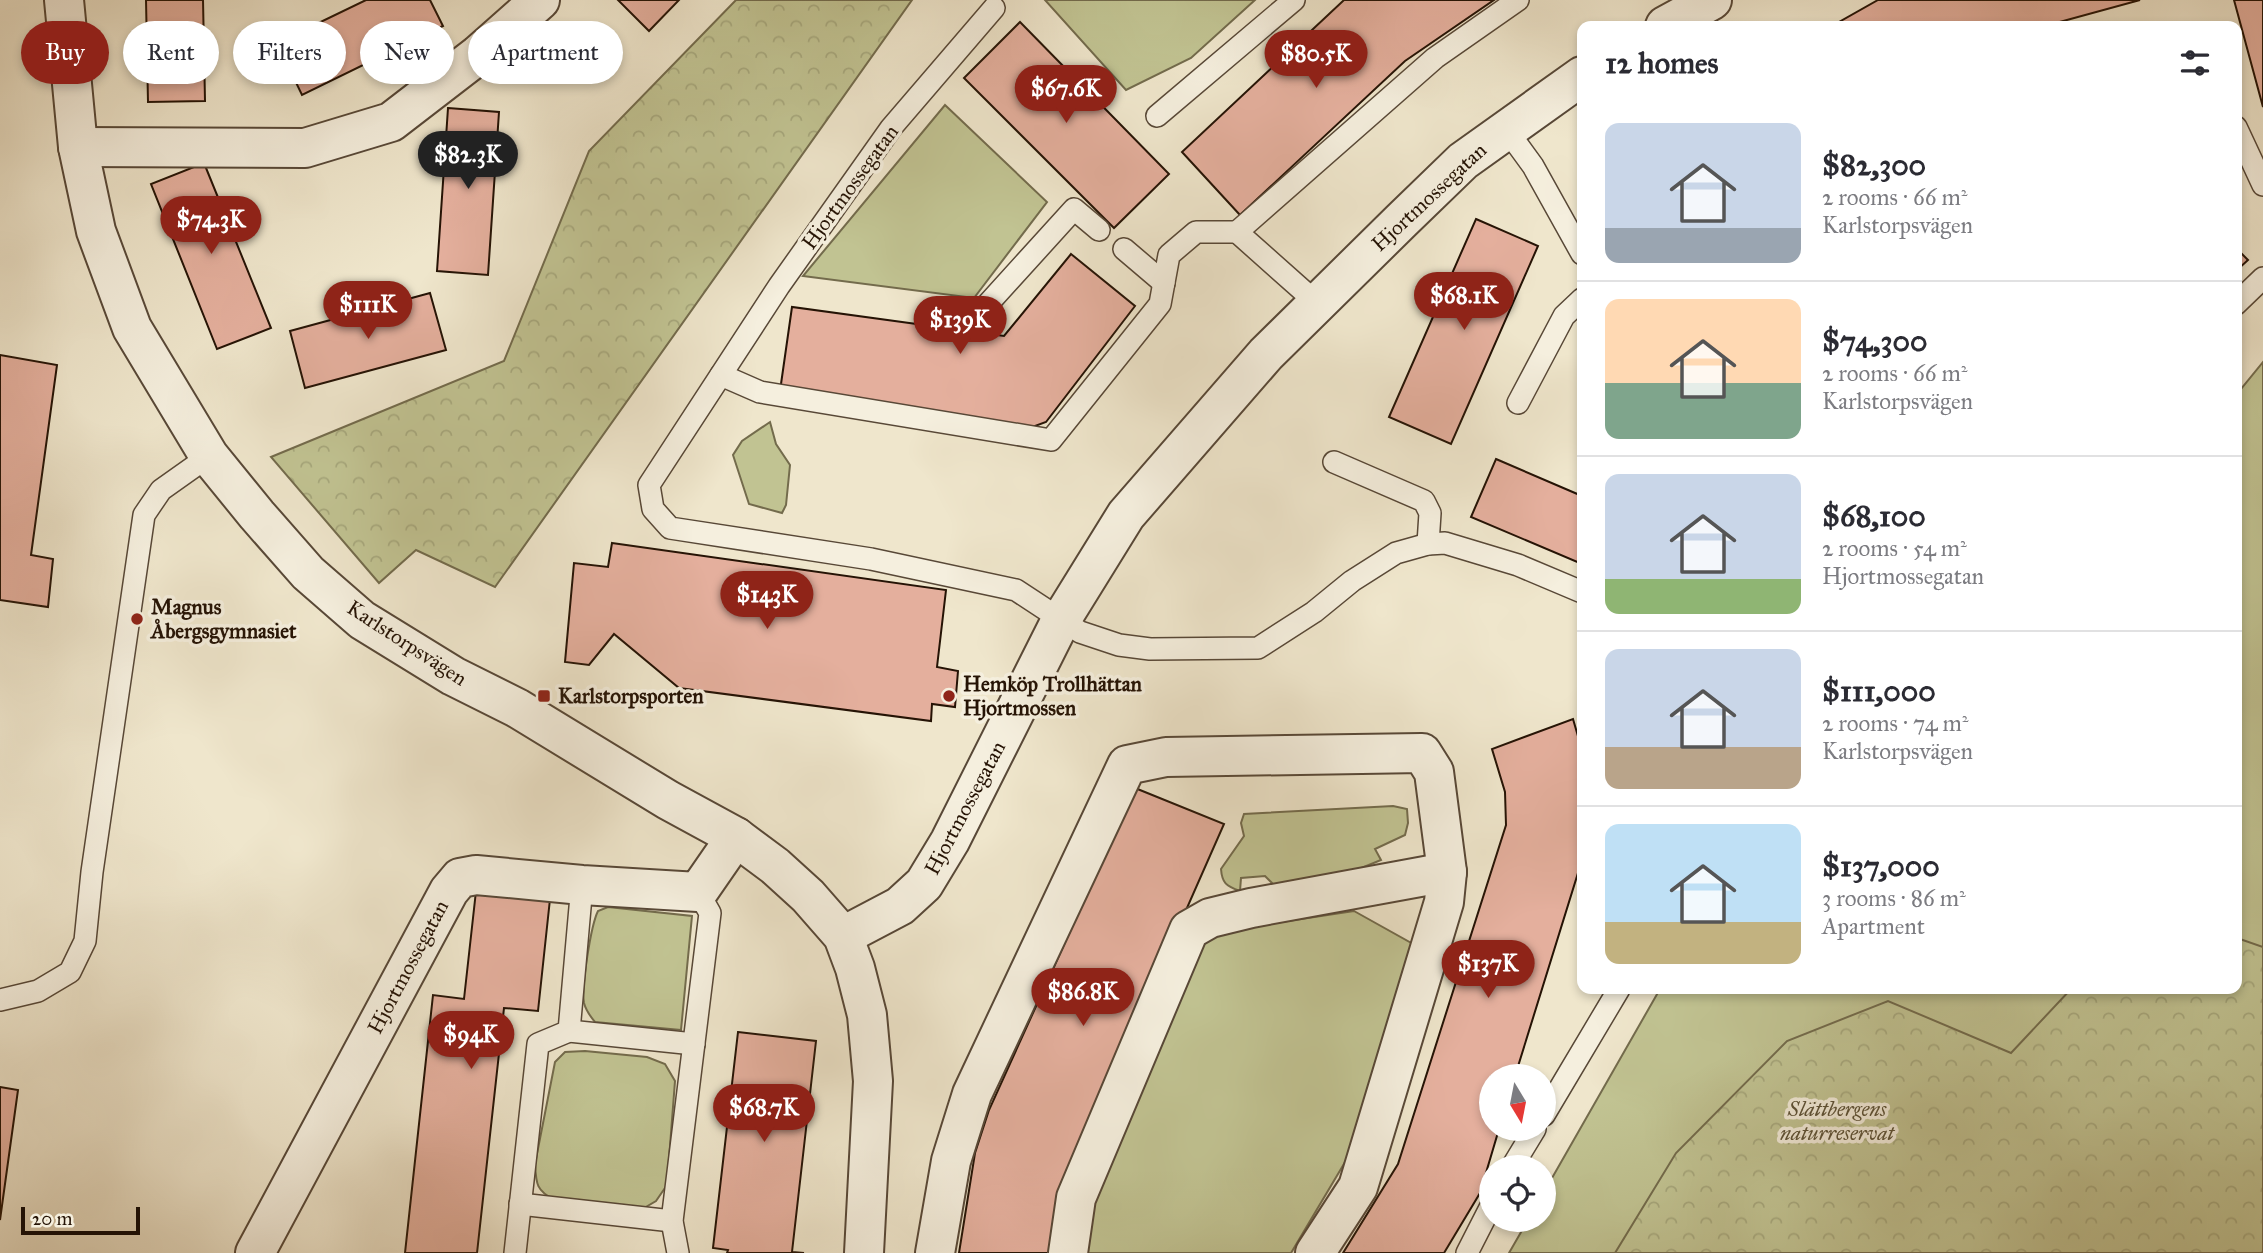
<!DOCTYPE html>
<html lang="en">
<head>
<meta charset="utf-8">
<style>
	body { margin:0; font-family:"IM FELL Great Primer",serif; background:#f2f2f3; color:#2b2b33; height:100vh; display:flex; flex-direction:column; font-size:26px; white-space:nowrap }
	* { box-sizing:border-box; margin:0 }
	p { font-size:23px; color:#7c7c81 }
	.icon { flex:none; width:38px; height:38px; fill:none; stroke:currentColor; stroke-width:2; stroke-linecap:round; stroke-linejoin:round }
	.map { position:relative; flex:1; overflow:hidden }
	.panel { position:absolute; left:1577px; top:21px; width:665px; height:973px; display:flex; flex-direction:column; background:#fff; border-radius:14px; box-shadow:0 4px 10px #0003 }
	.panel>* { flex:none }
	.guide { position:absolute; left:21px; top:21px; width:665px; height:63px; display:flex; gap:14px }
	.needle { width:46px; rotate:170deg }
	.controls { position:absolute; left:1479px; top:1064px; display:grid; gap:14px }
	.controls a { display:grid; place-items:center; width:77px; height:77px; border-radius:50%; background:#fff; box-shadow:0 4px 10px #0003; font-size:35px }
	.scale { position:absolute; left:21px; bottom:18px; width:119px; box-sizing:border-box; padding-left:7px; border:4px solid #251305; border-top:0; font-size:19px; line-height:24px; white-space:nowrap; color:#251305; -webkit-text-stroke:5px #f5efde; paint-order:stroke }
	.price { position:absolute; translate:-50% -60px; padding:0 16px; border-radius:24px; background:#8f2418; color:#fff; font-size:23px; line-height:46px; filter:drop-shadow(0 2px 4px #0008) }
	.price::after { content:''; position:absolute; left:50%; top:42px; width:21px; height:16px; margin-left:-10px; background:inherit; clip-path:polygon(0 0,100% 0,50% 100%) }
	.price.active { background:#222; color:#fff }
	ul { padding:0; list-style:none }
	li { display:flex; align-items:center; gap:21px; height:175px; padding:0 28px }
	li+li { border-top:2px solid #e1e1e2 }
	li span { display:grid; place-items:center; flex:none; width:196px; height:140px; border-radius:14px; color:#555 }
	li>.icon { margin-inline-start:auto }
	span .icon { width:84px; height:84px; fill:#fffc; stroke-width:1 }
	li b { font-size:30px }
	h2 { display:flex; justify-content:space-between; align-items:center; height:84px; padding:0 28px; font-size:30px }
	.pill { padding:0 24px; border-radius:32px; background:#fff; box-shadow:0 4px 10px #0003; font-size:24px; line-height:63px }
	.pill.active { background:#8f2418; color:#fff }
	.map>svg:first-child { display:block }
</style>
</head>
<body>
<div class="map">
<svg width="2263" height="1253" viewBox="0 0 2263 1253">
	<defs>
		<pattern id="forest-crowns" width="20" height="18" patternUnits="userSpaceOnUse" patternTransform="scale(1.75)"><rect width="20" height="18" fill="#c1c392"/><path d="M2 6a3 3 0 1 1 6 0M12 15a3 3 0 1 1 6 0" fill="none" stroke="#a6a77c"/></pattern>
	</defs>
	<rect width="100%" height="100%" fill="#efe6cc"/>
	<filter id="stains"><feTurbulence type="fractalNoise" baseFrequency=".00286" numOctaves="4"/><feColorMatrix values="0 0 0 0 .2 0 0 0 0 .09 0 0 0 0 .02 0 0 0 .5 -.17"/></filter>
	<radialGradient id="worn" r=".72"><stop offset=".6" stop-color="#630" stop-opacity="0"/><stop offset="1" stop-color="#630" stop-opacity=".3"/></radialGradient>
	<g fill="#c1c392" stroke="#736b4c" stroke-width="2">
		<path d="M1045,0H1255L1191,58L1126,90Z"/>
		<path d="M945,105L1047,202L974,298L803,276Z"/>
		<path d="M2263,362V1253H1509L1528,1220H1544V1192L1660,989H2236V395Z"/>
		<path d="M770,422L776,444L790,465L786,505L782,513L749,504L733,455L742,441Z"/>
		<path d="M1393,806L1407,809L1408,823L1405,835L1375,849L1381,860L1332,880L1278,889L1265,876L1241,878L1240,891C1226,886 1222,883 1221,869L1244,836L1241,823L1244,814Z"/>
		<path d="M608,907L692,916L681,1030L595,1022C590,1016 586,1011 584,1003C581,988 591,925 598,911Z"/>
		<path d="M1354,911L1413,944L1354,1147L1291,1253H1085L1095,1202L1203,934Z"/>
		<path d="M585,1051L647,1057L665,1064L675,1081L667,1185L656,1201L644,1208L555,1200C536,1191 536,1183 535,1164L555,1062L565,1052Z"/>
	</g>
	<g fill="url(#forest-crowns)" stroke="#736b4c" stroke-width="2">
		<path d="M736,0H912L495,587L416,550L379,583L271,457L504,361L589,151Z"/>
		<path d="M2237,938L2263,947V1253H1615L1676,1153L1787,1041L1888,1001L2011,1053L2071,989H2236Z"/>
	</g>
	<g fill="#e4af9d" stroke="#251305" stroke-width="2">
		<path d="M146,0H203L205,101L148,102Z"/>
		<path d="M366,0H430L443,26L302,95L277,43Z"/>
		<path d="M618,0H679L649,31Z"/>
		<path d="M1344,0H1494L1405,61L1240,215L1182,152Z"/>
		<path d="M1878,0H2140L2045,26H1832Z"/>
		<path d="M2234,0H2263V107Z"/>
		<path d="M1020,22L1169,174L1114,228L964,78Z"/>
		<path d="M448,108L499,112L488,275L437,271Z"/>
		<path d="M204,163L271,328L217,349L151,184Z"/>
		<path d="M1476,219L1538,246L1451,444L1389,417Z"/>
		<path d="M2236,248L2248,260L2236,271Z"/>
		<path d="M1071,254L1135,306L1046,422L1027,429L780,391L792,307L1004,336Z"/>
		<path d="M430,293L446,350L305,388L290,331Z"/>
		<path d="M0,355L57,365L31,555L53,559L48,607L0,600Z"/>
		<path d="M1496,459L1582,496V564L1471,517Z"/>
		<path d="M612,543L946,590L937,667L958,671L955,707L932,704L931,721L679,688L614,634L589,665L565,662L574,563L608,567Z"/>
		<path d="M1573,719L1582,750V860L1515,1076H1491V1129H1499L1480,1193L1444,1253H1343L1398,1164L1506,825L1505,792L1492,749Z"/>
		<path d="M1135,788L1224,824L1086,1137L1056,1253H959L975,1153L989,1110Z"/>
		<path d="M476,891L550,899L538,1011L504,1008L477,1253H405L433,995L464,999Z"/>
		<path d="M738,1032L816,1041L792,1252L804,1253H727L728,1250L713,1248Z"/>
		<path d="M0,1087L18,1090L0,1220Z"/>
	</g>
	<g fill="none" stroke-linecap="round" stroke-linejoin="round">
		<defs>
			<g id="service">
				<path d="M994,8L891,128L779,286L649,485L653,509L670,528L871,559L1016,590L1080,632L1119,645L1150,649L1258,648L1314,612L1352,581L1396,553L1428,544L1445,543L1518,565L1582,592"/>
				<path d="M1157,116L1294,0"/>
				<path d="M2236,127L2263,185"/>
				<path d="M1506,129L1533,166L1582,254"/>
				<path d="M1124,249L1164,283"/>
				<path d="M1318,304L1237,232L1435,58L1518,0"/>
				<path d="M2236,304L2263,278"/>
				<path d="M986,306L1074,209L1099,230"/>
				<path d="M721,375L760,392L1051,440L1160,304L1169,255L1196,232H1237"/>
				<path d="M1518,403L1564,316L1582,299"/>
				<path d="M1334,462L1424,501L1430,513L1428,544"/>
				<path d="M0,1000L38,991L70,972L85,941L92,872L144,515L161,490L209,456"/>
				<path d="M569,1031L694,1044"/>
				<path d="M1544,1115L1619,989"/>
				<path d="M1512,1167L1535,1129"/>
				<path d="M520,1204L672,1221"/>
				<path d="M515,1253L538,1044L569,1031L582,885"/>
				<path d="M678,1253L672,1221L710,913L698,892"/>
				<path d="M1467,1253L1491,1206"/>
			</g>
			<g id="minor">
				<path d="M1665,26L1712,0"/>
				<path d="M78,147L305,148L391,122L478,55L540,0"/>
				<path d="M843,936L900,906L924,884L950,841L1061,620L1126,515L1266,354L1401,221L1463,161L1582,76"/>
				<path d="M255,1253L449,891L460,878L476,875L582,885L698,892L736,837"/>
				<path d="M935,1253L951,1161L972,1094L1127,765L1166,757L1422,753L1434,772L1447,872L1444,902L1358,1187L1315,1253"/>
				<path d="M1068,1253L1076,1198L1189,930L1210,918L1251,908L1447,872"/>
			</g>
			<path id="tertiary" d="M64,0L78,147L96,231L132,328L209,456L257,515L308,573L362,620L453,676L517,708L668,800L736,837L775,866L808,896L843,936L855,968L867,1015L873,1081L864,1253"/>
		</defs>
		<use href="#service" stroke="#584837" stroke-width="24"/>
		<use href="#minor" stroke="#584837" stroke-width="42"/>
		<use href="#tertiary" stroke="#584837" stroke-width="42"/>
		<use href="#service" stroke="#f5efde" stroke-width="21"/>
		<use href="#minor" stroke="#f5efde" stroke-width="38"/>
		<use href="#tertiary" stroke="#f5efde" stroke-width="38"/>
	</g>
	<g fill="#8f2418" stroke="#f5efde" stroke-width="2.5">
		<circle cx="137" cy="619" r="7"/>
		<rect x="537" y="689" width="14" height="14" rx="3.5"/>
		<circle cx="949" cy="696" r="7"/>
	</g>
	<g text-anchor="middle" stroke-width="7" stroke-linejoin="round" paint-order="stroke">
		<g font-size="21" fill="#251305" stroke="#f5efde">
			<text transform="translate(850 187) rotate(-54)" y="7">Hjortmossegatan</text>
			<text transform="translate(1429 197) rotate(-43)" y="7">Hjortmossegatan</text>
			<text transform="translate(407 643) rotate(33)" y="7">Karlstorpsvägen</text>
			<text transform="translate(965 808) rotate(-62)" y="7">Hjortmossegatan</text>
			<text transform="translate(408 967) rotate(-62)" y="7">Hjortmossegatan</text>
		</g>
		<g font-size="21" font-weight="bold" fill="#251305" stroke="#f5efde" text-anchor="start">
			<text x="151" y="614">Magnus<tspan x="151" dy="24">Åbergsgymnasiet</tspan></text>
			<text x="963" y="691">Hemköp Trollhättan<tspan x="963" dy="24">Hjortmossen</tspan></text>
			<text x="558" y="703">Karlstorpsporten</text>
		</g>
		<g font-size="21" font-style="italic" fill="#5c5136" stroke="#f5efde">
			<text x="1837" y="1116">Slättbergens<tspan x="1837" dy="24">naturreservat</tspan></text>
		</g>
	</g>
	<rect width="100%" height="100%" filter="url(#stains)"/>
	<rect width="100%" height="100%" fill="url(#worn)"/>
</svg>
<div class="controls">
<a><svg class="needle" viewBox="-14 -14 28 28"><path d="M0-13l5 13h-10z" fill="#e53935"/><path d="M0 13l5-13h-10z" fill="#7c7c81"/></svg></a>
<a><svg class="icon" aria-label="locate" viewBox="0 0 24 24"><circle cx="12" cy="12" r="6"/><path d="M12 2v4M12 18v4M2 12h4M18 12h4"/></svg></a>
</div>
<div class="scale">20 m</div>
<b class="price" style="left:1316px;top:90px">$80.5K</b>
<b class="price" style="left:1066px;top:125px">$67.6K</b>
<b class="price active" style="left:468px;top:191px">$82.3K</b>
<b class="price" style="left:211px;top:256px">$74.3K</b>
<b class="price" style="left:1464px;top:332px">$68.1K</b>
<b class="price" style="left:368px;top:341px">$111K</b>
<b class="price" style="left:960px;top:356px">$139K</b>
<b class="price" style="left:767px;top:631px">$143K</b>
<b class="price" style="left:1488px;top:1000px">$137K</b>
<b class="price" style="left:1083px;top:1028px">$86.8K</b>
<b class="price" style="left:471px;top:1071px">$94K</b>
<b class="price" style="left:764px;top:1144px">$68.7K</b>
<div class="guide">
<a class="pill active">Buy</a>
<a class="pill">Rent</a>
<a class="pill">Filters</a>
<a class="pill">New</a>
<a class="pill">Apartment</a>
</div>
<section class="panel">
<h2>12 homes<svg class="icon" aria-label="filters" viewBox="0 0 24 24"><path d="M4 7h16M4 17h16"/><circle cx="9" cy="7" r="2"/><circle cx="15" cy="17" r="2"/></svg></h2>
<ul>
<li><span style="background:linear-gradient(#c9d6e8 75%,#9aa5b1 0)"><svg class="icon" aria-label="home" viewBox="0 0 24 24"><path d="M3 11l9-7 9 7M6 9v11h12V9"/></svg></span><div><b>$82,300</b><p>2 rooms · 66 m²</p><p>Karlstorpsvägen</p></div></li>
<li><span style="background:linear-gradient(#ffd9b3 60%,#7fa58c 0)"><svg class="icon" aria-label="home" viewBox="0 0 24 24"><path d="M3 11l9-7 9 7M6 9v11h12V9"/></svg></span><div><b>$74,300</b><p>2 rooms · 66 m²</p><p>Karlstorpsvägen</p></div></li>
<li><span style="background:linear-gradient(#c9d6e8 75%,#8fb573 0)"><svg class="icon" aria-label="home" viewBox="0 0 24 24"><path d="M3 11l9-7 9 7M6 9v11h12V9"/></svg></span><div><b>$68,100</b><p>2 rooms · 54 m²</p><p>Hjortmossegatan</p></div></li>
<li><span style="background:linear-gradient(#c9d6e8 70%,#b9a48a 0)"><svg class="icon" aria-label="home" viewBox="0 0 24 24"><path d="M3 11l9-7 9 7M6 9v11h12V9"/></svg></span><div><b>$111,000</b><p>2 rooms · 74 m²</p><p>Karlstorpsvägen</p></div></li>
<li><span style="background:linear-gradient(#bfe0f5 70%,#c2b280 0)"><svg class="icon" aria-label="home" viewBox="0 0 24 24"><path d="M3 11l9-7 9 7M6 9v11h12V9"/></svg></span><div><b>$137,000</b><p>3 rooms · 86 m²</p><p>Apartment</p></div></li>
</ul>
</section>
</div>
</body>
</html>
